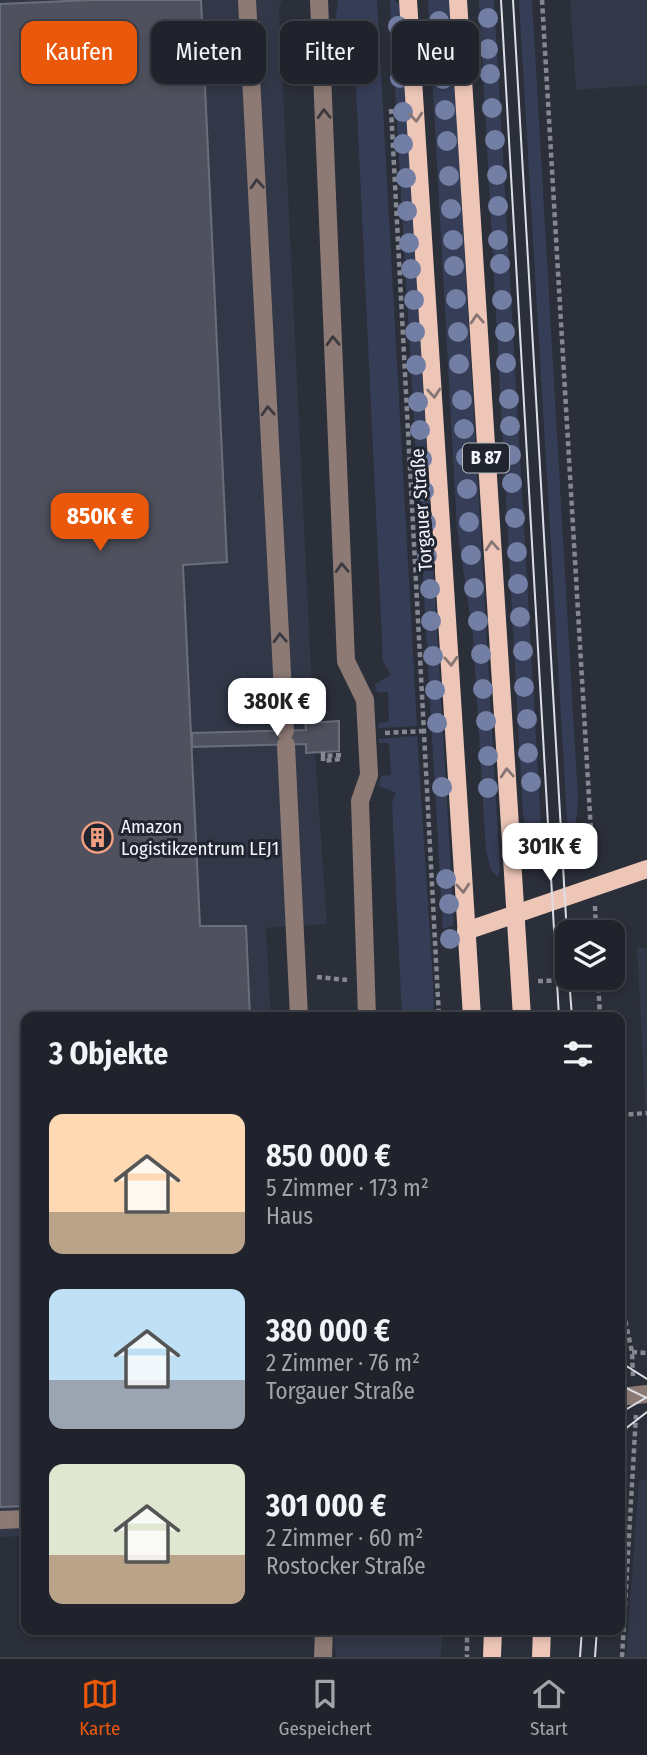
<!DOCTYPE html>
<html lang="de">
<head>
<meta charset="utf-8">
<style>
	body { margin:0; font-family:"Fira Sans Condensed",sans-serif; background:#2d2f37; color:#f1f3f6; height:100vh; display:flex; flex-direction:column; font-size:26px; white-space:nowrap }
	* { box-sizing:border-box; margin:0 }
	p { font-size:23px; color:#a2a4a9 }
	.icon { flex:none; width:38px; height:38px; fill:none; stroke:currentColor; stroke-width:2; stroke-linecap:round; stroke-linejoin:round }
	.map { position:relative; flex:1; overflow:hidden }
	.side { position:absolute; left:21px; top:1012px; width:604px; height:623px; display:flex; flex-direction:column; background:#20232b; border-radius:14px; box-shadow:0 4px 10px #0003,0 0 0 2px #3d4047 }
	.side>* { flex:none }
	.guide { position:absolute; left:21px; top:21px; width:606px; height:63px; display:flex; gap:14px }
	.buttons { position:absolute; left:555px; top:920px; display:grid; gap:14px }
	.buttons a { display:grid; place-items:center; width:70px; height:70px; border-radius:14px; background:#20232b; box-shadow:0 4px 10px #0003,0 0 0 2px #3d4047; font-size:35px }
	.price { position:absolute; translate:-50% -60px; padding:0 16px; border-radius:14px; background:#fff; color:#222; font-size:23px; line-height:46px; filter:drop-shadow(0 2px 4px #0008) }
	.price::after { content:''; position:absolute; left:50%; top:42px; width:21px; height:16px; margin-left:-10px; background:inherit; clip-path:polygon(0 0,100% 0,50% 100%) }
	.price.on { background:#ea580c; color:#fff }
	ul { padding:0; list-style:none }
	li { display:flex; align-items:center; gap:21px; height:175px; padding:0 28px }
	li span { display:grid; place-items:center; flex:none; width:196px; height:140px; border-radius:14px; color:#555 }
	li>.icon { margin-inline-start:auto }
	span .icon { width:84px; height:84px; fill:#fffc; stroke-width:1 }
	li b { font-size:30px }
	h2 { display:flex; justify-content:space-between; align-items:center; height:84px; padding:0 28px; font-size:30px }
	.chip { padding:0 24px; border-radius:14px; background:#20232b; box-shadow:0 4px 10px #0003,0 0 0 2px #3d4047; font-size:24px; line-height:63px }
	.chip.on { background:#ea580c; color:#fff }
	.dock { display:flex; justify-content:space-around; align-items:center; height:98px; border-top:2px solid #3d4047; background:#20232b; font-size:19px; color:#a2a4a9 }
	.dock a { display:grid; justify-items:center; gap:4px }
	.dock .on { color:#ea580c }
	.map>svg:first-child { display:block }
</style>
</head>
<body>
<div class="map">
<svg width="647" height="1657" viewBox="0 0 647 1657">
	<rect width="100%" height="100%" fill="#2b2f39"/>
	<g fill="#323848">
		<path d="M0,0H282L279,8L315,752L327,924L266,928L271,1017H26V1536L0,1537Z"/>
		<path d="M570,0H647V85L576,90Z"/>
		<path d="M637,948H647V1137Z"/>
		<path d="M647,1479V1657H626L639,1480Z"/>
		<path d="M333,1629H442L441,1657H336Z"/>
	</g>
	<g fill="#363e57">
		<path d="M338,0H377L417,726L379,728L378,723L389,722L388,692H377L375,684L391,675L383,661L353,24L335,23Z"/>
		<path d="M390,0H395L401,6L454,925L443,929Z"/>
		<path d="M428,0H450L500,870L498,877L491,870L486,850L473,636L457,528Z"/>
		<path d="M479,0H494L543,861L528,838L523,815Z"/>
		<path d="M519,0H532L578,800L573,853H569Z"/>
		<path d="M417,736L433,982L434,1017H402L392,803L396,793L379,786L381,776L391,775L389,743H379L378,739Z"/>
	</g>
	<g fill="#4f525e" stroke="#6a6e7a" stroke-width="2">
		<path d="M91,0H201L227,562L183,565L200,926H246L250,1017H26V1506L0,1507V4Z"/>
		<path d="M339,721V751L306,753V744L192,747V733L306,730L305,723Z"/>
	</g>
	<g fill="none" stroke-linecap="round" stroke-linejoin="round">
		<g stroke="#858891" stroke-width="4.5" stroke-dasharray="5 3.5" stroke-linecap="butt">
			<path d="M542,0L593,866"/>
			<path d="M391,109L439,1017"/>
			<path d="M385,733L423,731"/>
			<path d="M323,752V756L341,755"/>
			<path d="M323,756V761L341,759"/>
			<path d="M595,906L596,933"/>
			<path d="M317,977L347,980"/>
			<path d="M598,979L600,1017"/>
			<path d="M538,981L598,980"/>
			<path d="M620,1115L647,1113"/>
			<path d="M620,1296L632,1352L633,1378"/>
			<path d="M632,1352L647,1353"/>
			<path d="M467,1629V1657"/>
			<path d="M622,1657L636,1415"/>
		</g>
		<g stroke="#8d7a74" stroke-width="18">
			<path d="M247,0L285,731"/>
			<path d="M319,0L346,661L365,700L369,775L360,801L367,1017"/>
			<path d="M286,745L299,1017"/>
			<path d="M620,1397L647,1394"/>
			<path d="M0,1520L26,1519"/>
			<path d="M323,1657L324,1629"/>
		</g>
		<g stroke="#edc6b8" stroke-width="18">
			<path d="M408,0L472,1017"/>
			<path d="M458,0L522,1017"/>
			<path d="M466,931L647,869"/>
			<path d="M492,1657L493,1629"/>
			<path d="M541,1657L542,1629"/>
		</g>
		<g stroke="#dcdfe6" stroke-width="2">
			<path d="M501,0L559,1017"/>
			<path d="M513,0L567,935"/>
			<path d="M569,978L572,1017"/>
			<path d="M620,1362L647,1379"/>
			<path d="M620,1385L647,1398"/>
			<path d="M620,1413L647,1397"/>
			<path d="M620,1433L647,1412"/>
			<path d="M580,1657L582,1629"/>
			<path d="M595,1657L597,1629"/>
		</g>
	</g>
	<g fill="#727ea4">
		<circle cx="488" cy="18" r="10"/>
		<circle cx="439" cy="21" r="10"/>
		<circle cx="398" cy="26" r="10"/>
		<circle cx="442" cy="49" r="10"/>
		<circle cx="488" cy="49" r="10"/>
		<circle cx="490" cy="74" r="10"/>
		<circle cx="400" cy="78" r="10"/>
		<circle cx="443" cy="79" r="10"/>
		<circle cx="492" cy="108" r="10"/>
		<circle cx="445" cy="110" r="10"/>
		<circle cx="403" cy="112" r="10"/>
		<circle cx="495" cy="140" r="10"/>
		<circle cx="447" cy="141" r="10"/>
		<circle cx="403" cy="144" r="10"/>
		<circle cx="497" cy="175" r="10"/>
		<circle cx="449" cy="176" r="10"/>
		<circle cx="406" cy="178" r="10"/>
		<circle cx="498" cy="206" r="10"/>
		<circle cx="451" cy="209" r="10"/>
		<circle cx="407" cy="211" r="10"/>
		<circle cx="453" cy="240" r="10"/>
		<circle cx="498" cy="240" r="10"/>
		<circle cx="409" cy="243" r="10"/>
		<circle cx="500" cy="264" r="10"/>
		<circle cx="454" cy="266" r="10"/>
		<circle cx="411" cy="269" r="10"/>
		<circle cx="456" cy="299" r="10"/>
		<circle cx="414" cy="300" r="10"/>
		<circle cx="502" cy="300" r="10"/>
		<circle cx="415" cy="332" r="10"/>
		<circle cx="458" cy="332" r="10"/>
		<circle cx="505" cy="332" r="10"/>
		<circle cx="506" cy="363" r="10"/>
		<circle cx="459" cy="364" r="10"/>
		<circle cx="416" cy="365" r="10"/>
		<circle cx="509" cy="399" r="10"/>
		<circle cx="462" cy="400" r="10"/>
		<circle cx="418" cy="402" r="10"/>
		<circle cx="510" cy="426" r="10"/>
		<circle cx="464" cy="429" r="10"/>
		<circle cx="420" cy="430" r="10"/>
		<circle cx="511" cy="455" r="10"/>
		<circle cx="466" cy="457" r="10"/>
		<circle cx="422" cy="459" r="10"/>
		<circle cx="512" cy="483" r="10"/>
		<circle cx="467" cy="489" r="10"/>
		<circle cx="424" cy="491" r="10"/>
		<circle cx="515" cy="518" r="10"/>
		<circle cx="469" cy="522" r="10"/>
		<circle cx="426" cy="523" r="10"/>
		<circle cx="517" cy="552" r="10"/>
		<circle cx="471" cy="555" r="10"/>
		<circle cx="427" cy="556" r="10"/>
		<circle cx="518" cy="584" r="10"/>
		<circle cx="474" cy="588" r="10"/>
		<circle cx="430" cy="589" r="10"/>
		<circle cx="520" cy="617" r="10"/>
		<circle cx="431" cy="621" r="10"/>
		<circle cx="478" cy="621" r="10"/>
		<circle cx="523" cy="651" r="10"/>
		<circle cx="481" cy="654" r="10"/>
		<circle cx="433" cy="656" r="10"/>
		<circle cx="524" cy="687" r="10"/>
		<circle cx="483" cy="689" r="10"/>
		<circle cx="435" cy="690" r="10"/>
		<circle cx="527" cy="719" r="10"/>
		<circle cx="486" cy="721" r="10"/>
		<circle cx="437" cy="723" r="10"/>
		<circle cx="528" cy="753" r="10"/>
		<circle cx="488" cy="756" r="10"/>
		<circle cx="531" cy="782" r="10"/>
		<circle cx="442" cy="787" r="10"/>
		<circle cx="488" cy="788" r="10"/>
		<circle cx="446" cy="879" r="10"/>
		<circle cx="449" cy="904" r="10"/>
		<circle cx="450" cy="939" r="10"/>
	</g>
	<defs><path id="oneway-chevron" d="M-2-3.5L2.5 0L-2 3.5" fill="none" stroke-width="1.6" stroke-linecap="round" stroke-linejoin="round" transform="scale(1.75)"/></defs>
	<g stroke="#3c3a40">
		<use href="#oneway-chevron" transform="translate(324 114) rotate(-92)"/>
		<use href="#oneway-chevron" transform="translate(257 184) rotate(-93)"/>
		<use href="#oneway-chevron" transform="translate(333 341) rotate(-92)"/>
		<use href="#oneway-chevron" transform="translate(268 411) rotate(-93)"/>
		<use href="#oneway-chevron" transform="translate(342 568) rotate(-92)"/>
		<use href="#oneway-chevron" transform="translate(280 638) rotate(-93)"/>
	</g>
	<g stroke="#877674">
		<use href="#oneway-chevron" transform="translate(416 117) rotate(86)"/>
		<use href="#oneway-chevron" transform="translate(477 319) rotate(-94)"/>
		<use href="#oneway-chevron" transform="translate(434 393) rotate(86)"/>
		<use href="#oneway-chevron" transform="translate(492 546) rotate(-94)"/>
		<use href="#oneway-chevron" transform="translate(451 661) rotate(87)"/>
		<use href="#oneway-chevron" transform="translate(507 773) rotate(-94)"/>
		<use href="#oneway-chevron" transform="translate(463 888) rotate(86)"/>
	</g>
	<defs>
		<symbol id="building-ring" viewBox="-11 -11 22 22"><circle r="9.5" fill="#21252f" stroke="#f39f82" stroke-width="1.5"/><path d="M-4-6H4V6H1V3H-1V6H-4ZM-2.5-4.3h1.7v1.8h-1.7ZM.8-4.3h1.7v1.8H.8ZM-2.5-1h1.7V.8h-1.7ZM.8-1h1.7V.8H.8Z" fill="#f39f82"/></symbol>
	</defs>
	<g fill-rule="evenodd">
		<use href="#building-ring" x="80" y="820" width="35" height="35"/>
	</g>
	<g text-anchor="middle" stroke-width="6" stroke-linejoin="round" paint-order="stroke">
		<rect fill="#21252f" stroke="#b3b7be" stroke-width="2" x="463" y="443.5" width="46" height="29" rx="5"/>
		<g font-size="18" font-weight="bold" fill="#f2f5fc">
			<text x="486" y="464">B 87</text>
		</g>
		<g font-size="19" fill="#f2f5fc" stroke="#21252f">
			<text transform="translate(421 510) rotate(-94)" y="7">Torgauer Straße</text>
		</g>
		<g font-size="19" fill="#f2f5fc" stroke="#21252f" text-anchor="start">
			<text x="121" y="833">Amazon<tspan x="121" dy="22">Logistikzentrum LEJ1</tspan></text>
		</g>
	</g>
</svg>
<div class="buttons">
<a><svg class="icon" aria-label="layers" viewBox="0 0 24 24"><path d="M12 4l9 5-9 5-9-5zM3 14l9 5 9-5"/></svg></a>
</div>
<b class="price on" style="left:100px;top:553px">850K €</b>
<b class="price" style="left:277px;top:738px">380K €</b>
<b class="price" style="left:550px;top:883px">301K €</b>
<div class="guide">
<a class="chip on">Kaufen</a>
<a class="chip">Mieten</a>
<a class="chip">Filter</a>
<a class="chip">Neu</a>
</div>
<section class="side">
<h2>3 Objekte<svg class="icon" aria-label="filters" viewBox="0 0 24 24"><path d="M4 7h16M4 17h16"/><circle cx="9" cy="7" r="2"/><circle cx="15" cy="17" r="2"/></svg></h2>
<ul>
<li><span style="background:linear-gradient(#ffd9b3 70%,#b9a48a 0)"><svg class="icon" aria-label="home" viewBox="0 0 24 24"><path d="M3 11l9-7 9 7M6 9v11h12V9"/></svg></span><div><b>850 000 €</b><p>5 Zimmer · 173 m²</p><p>Haus</p></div></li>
<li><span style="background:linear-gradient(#bfe0f5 65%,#9aa5b1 0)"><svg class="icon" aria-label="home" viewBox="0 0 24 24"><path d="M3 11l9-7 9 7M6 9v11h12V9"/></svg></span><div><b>380 000 €</b><p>2 Zimmer · 76 m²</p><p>Torgauer Straße</p></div></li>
<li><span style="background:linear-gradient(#dfe7d0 65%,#b9a48a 0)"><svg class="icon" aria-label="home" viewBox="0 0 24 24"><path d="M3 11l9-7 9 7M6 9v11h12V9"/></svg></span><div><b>301 000 €</b><p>2 Zimmer · 60 m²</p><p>Rostocker Straße</p></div></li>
</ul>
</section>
</div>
<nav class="dock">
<a class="on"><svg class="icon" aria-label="map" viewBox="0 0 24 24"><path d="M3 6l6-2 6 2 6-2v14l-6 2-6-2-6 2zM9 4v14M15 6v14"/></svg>Karte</a>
<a><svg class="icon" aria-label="saved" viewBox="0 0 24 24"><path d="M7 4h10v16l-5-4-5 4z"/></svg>Gespeichert</a>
<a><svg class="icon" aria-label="home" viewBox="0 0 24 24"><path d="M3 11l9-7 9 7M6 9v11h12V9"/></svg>Start</a>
</nav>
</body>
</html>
